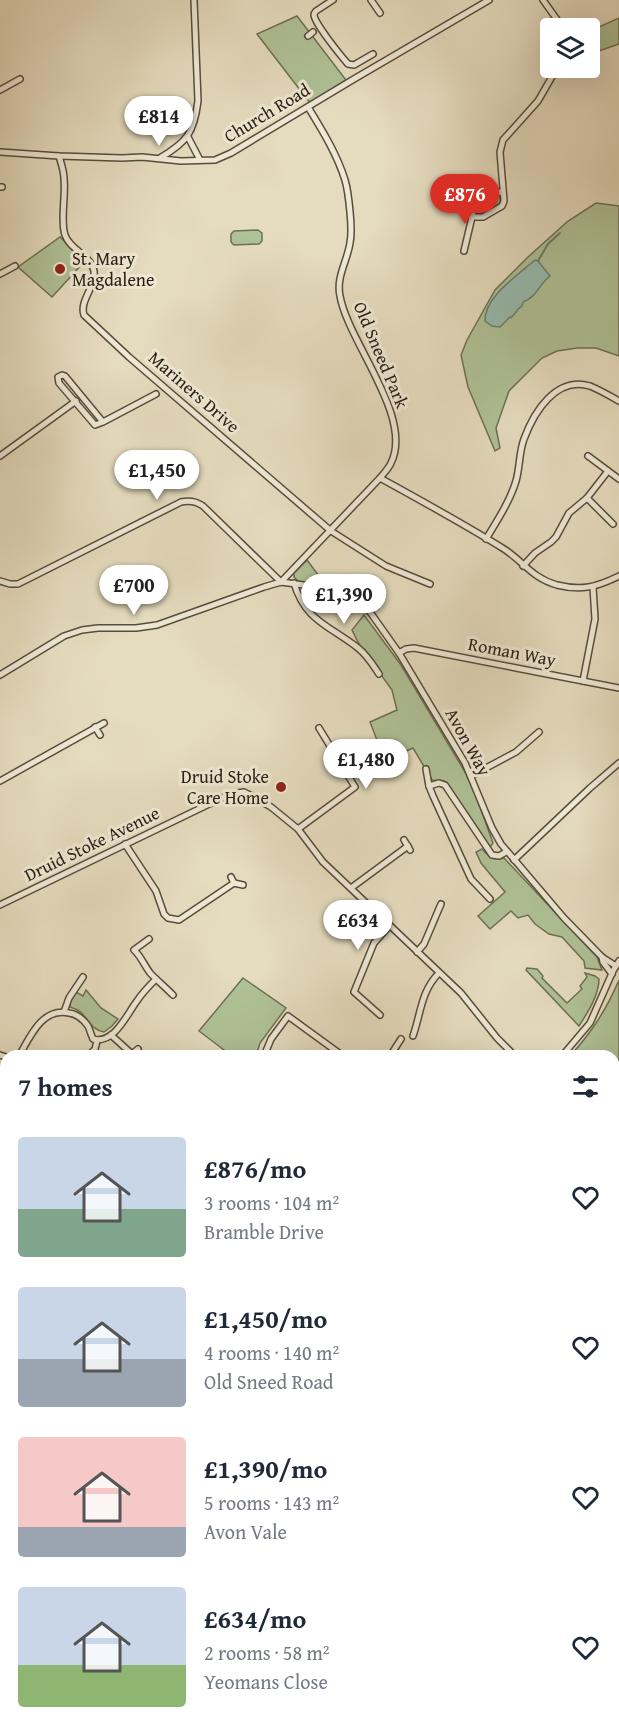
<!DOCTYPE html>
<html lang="en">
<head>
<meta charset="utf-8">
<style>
	body { margin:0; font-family:"Gentium Book Plus",serif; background:#f2f2f3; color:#1f2937; height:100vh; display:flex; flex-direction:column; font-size:22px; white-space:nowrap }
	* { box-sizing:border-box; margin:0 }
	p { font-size:20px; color:#747a83 }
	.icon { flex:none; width:33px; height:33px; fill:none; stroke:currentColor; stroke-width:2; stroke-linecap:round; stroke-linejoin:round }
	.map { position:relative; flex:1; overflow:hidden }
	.panel { position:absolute; left:0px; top:1050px; width:620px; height:684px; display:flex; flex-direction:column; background:#fff; border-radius:18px 18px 0 0; box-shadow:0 6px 24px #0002 }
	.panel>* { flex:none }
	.buttons { position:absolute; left:540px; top:18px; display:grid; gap:12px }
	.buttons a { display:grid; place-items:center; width:60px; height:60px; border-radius:6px; background:#fff; box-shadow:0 6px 24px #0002; font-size:30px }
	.price { position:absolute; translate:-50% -51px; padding:0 14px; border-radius:21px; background:#fff; color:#222; font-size:20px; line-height:39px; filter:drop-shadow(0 2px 3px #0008) }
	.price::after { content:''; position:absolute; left:50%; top:36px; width:18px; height:14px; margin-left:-9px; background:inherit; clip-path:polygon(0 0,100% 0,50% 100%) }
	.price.on { background:#d93025; color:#fff }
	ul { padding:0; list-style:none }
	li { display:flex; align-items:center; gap:18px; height:150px; padding:0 18px }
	li span { display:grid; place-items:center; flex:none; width:168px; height:120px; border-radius:6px; color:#555 }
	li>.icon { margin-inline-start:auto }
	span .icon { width:72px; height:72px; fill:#fffc; stroke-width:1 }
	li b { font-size:26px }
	h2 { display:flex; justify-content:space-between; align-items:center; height:72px; padding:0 18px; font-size:26px }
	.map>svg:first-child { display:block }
</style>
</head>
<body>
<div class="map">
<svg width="619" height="1734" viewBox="0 0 619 1734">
	<rect width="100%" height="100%" fill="#e5dbbe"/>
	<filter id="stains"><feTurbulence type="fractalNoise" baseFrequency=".00333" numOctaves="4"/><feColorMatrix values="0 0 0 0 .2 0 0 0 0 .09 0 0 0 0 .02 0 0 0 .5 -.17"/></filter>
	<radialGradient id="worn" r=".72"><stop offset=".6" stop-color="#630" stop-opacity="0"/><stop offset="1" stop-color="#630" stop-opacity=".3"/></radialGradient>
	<g fill="#afc196" stroke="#6c7053" stroke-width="1.5">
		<path d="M297,16L346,80L310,103L257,34Z"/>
		<path d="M619,18V44L590,54V31Z"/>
		<path d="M492,196H498L500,198L501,205L483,215H480L478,212L479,207Z"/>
		<path d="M596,203L619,206V356L596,348H577L557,351L542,358L509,391L496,428L500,448L495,451L468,387L461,355L467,340L495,290L528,257L568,221Z"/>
		<path d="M258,230L262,233V241L259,244L234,245L231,242V234L234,231Z"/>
		<path d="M60,237L85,261L52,297L18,267Z"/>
		<path d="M307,560L328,588L298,581L294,577V573Z"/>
		<path d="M364,615L401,665L465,772L476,796L493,843L491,846L487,848L444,781L432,780L413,748L385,761L370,722L397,710L392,690L359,644L352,630Z"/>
		<path d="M482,849C488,856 494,861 504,858L597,957L602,970L585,968L584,961L562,937L549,934L535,924L528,915L518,918L511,911L490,929L478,916L505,892L481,863L476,852Z"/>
		<path d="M527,968L537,969L543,976L542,978L567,1003L582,989L580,986L587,977L585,973L595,976L599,979C599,995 588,1012 579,1026L526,970Z"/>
		<path d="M243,978L286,1008L260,1043L256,1056H232L199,1031Z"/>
		<path d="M619,980V1135L614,1138V1056H570C592,1032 606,1010 619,980Z"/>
		<path d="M86,990L101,1008L118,1019L112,1026L104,1032C87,1029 89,1012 70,1007V1002L76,992L83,996Z"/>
		<path d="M0,1091L6,1095V1399L0,1393Z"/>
		<path d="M614,1641L619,1647V1702L614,1714Z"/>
		<path d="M349,1728H494L487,1734H345Z"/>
	</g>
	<path fill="#96bbae" stroke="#6a7c6f" stroke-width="1.5" d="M535,260L538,261L550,276C539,284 537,297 523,302L522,306L517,310V311L511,318L510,317L500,327L492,326L485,321C484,297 518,275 535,260Z"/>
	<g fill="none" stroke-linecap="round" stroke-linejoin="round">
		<g stroke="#6a7c6f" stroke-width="2">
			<path d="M538,261L548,244L560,233"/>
			<path d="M614,1074L619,1071"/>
			<path d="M362,1734L365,1728"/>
		</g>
		<defs>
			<g id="street">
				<path d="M333,0L316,11C315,12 314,14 314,15C315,24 341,56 348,64L354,65L373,54"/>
				<path d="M371,0L380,13"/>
				<path d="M543,0L563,28"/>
				<path d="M308,36L313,32"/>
				<path d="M0,90L20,79"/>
				<path d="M188,137L200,160"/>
				<path d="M0,152L59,156L122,158L142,157L181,161L215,160L231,153L354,79L489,0"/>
				<path d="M59,156C61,163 64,171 64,179C66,195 60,221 65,235C70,250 91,255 94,271C96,287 79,301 84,315L129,357L331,531L386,566L430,584"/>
				<path d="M160,158C187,142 194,133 198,101L194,0"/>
				<path d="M0,187H2"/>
				<path d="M503,193C486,188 474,200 472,217H483L502,206L504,201L500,152L503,140L538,101L557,68"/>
				<path d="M464,251L472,217"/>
				<path d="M0,274L15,266"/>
				<path d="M103,422L65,376L62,375L58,377L59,383L95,425L103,422L156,394"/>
				<path d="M0,456L76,401"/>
				<path d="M588,456L619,479"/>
				<path d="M380,478C422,501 464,524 504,549C524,562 532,578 557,585C581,591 597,587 619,576"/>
				<path d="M587,498L613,524"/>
				<path d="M486,539C497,521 510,501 516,481C520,467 519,452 524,439C534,412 556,376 590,386C600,390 610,396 619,401"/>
				<path d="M523,566L535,553L551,542L556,537L569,513L587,498L608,471"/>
				<path d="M0,581L10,584H18L181,502C190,500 196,501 203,506L281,582"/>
				<path d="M281,582L380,478C384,473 389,468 391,463C414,417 348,342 340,296C336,277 347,262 350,243C352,233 351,222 350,212C349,201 348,190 345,180C337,154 322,130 308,107"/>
				<path d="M294,583C305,621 330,626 358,648C367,655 373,665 379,674"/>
				<path d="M399,653L406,649L414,648L619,688"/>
				<path d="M0,675L64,636L82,630L98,628H136L157,625L264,587L281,582L311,586L347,596L360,603L370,612L399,653L465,763L492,828L501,844L564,918L602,957L616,966"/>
				<path d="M583,681L595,619L593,587"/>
				<path d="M95,727L100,735"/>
				<path d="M426,769L429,786L433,796L471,879L490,899"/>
				<path d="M471,776L516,752L539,732"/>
				<path d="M0,781L104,723"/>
				<path d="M429,786L439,783L445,785L492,855L499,856L506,852"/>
				<path d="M298,829L355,787L319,728"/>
				<path d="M404,840L410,850"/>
				<path d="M125,844L156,891L164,914L168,918L179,920L234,883"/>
				<path d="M514,860L590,788L619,763"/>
				<path d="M231,877L234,883L243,885"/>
				<path d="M351,888L408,846"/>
				<path d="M0,905L230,794L244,792L252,796L271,807L298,829L323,862L461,993L497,1038L515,1056"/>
				<path d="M149,939L134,950C141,956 145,967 151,974C158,981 166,988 173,995"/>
				<path d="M417,952L424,944L441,904"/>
				<path d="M602,957L603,962L612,974"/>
				<path d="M64,1012L69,998L83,977"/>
				<path d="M380,1015L354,992L374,943L389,926"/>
				<path d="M111,1035L132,1054L138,1049"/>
				<path d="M413,1036C421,1013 421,991 439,973"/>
				<path d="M0,1055L6,1057"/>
				<path d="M19,1056C30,1037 42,1007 69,1013C77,1014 83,1019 88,1026C90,1030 91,1035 93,1039C114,1045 127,1014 137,1001C142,993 149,986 156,979"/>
				<path d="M88,1056L95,1049L97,1041"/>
				<path d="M264,1056L271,1039L288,1016L343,1056"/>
				<path d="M390,1056L401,1039"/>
				<path d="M562,1056L590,1023L613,971L619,961"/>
				<path d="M614,1183L619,1180"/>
				<path d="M614,1211L619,1220"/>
				<path d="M614,1341L619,1331"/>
				<path d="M0,1472L6,1477"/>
				<path d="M614,1497L619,1477"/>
				<path d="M614,1553L619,1574"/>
				<path d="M0,1569L6,1563"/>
				<path d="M614,1597L619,1595"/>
				<path d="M101,1728L111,1734"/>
				<path d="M26,1734L32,1728"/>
				<path d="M295,1734L298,1728"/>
				<path d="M532,1734L535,1728"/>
			</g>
			<g id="secondary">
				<path d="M0,1082L6,1087"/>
				<path d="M614,1439L619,1442"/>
			</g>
		</defs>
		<use href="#street" stroke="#584d3c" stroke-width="8"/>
		<use href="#secondary" stroke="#291e10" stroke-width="10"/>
		<use href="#street" stroke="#eee8d5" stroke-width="5"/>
		<use href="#secondary" stroke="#eee8d5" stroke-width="8"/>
	</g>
	<g fill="#8f2418" stroke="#eee8d5" stroke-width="2">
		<circle cx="60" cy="269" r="6"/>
		<circle cx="281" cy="787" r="6"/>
	</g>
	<g text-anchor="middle" stroke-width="6" stroke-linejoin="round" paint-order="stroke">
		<g font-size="18" fill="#291e10" stroke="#eee8d5">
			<text transform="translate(267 113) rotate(-31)" y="6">Church Road</text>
			<text transform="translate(381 355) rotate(67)" y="6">Old Sneed Park</text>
			<text transform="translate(194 392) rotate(41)" y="6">Mariners Drive</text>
			<text transform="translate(512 652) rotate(11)" y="6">Roman Way</text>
			<text transform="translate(468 742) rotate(61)" y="6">Avon Way</text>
			<text transform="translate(92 844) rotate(-26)" y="6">Druid Stoke Avenue</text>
		</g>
		<g font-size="18" fill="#291e10" stroke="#eee8d5" text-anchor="start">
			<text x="72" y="265">St. Mary<tspan x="72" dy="21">Magdalene</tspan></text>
			<text x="269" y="783" text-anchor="end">Druid Stoke<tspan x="269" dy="21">Care Home</tspan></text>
		</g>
	</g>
	<rect width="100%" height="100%" filter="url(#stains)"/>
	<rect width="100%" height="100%" fill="url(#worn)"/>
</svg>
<div class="buttons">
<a><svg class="icon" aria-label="layers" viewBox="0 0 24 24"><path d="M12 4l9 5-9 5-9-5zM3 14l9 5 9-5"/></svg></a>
</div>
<b class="price" style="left:159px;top:147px">£814</b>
<b class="price on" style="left:465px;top:225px">£876</b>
<b class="price" style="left:157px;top:501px">£1,450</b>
<b class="price" style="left:134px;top:616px">£700</b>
<b class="price" style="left:344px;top:625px">£1,390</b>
<b class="price" style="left:366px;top:790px">£1,480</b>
<b class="price" style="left:358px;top:951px">£634</b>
<section class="panel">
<h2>7 homes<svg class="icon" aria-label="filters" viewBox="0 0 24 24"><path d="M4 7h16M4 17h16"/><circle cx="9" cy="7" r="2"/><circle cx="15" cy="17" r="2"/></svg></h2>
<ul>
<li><span style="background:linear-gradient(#c9d6e8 60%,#7fa58c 0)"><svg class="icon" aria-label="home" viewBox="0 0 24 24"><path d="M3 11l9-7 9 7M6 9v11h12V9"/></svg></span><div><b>£876/mo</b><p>3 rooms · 104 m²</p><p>Bramble Drive</p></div><svg class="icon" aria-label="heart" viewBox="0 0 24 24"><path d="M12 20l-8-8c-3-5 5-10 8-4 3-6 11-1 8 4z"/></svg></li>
<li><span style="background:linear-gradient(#c9d6e8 60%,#9aa5b1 0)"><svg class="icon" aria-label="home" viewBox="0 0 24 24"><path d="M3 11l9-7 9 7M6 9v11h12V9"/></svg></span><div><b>£1,450/mo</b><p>4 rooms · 140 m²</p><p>Old Sneed Road</p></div><svg class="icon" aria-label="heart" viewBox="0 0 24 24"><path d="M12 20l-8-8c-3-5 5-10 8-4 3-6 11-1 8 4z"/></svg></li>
<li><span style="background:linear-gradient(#f6c9c9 75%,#9aa5b1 0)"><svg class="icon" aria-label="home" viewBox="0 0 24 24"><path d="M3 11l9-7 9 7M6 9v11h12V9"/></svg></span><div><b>£1,390/mo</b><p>5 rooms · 143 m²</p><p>Avon Vale</p></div><svg class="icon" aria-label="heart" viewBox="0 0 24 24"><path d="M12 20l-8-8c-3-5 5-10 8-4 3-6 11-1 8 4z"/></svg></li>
<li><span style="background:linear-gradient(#c9d6e8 65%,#8fb573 0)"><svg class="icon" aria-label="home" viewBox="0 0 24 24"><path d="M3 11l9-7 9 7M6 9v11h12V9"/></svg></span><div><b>£634/mo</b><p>2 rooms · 58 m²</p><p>Yeomans Close</p></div><svg class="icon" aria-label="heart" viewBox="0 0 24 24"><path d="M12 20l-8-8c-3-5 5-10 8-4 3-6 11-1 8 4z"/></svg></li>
</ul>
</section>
</div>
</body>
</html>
